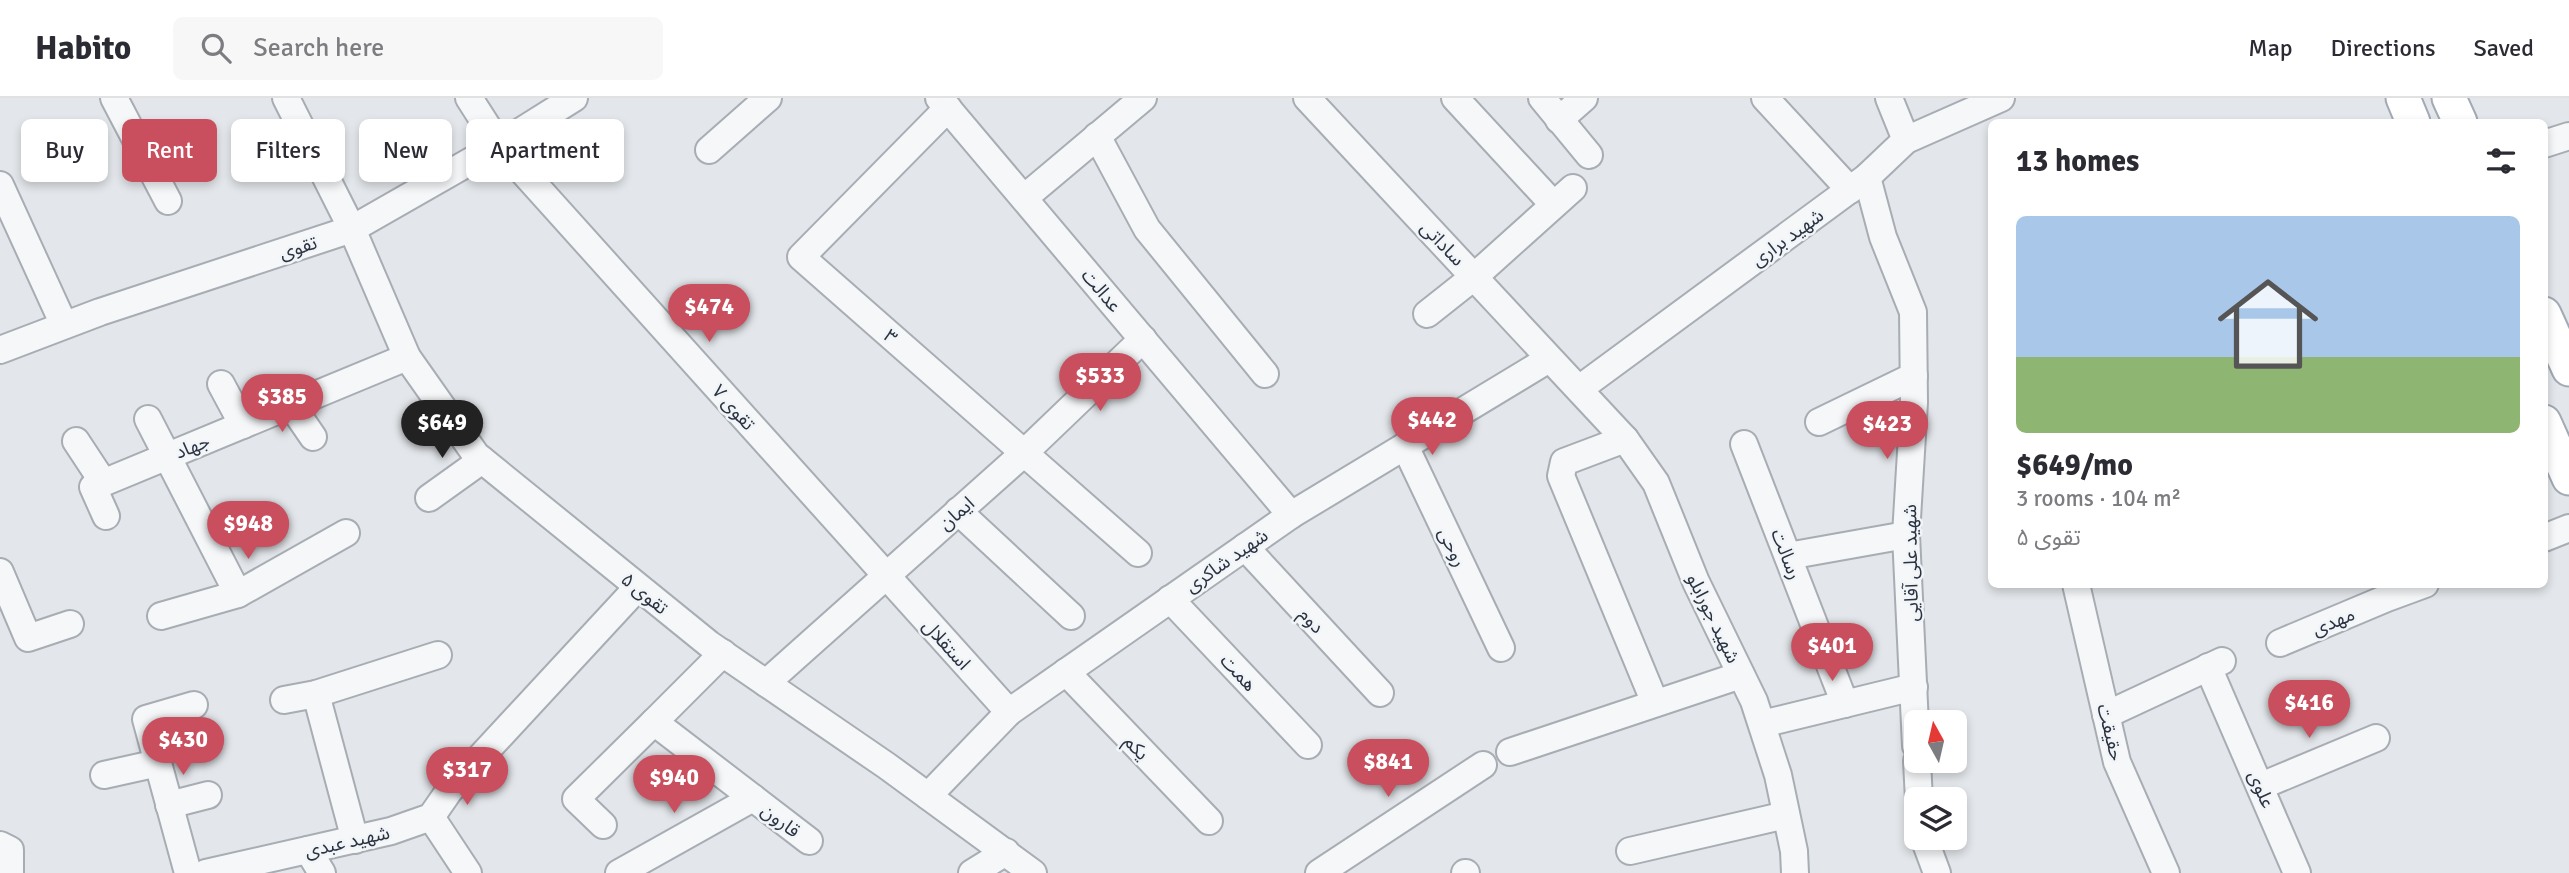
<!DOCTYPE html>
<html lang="en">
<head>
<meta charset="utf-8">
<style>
	body { margin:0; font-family:Signika,"Noto Sans Arabic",sans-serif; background:#f7f7f7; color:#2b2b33; height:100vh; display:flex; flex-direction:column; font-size:26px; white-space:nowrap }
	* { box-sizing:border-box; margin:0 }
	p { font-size:23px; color:#7c7c81 }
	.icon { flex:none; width:38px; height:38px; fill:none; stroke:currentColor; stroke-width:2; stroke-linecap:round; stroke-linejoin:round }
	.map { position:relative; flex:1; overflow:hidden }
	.side { position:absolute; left:1988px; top:21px; width:560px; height:469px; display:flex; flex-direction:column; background:#fff; border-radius:10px; box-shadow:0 4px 10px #0003 }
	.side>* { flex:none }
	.banner { position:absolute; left:21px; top:21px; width:665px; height:63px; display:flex; gap:14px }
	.needle { width:46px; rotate:352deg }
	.controls { position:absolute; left:1904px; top:612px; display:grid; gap:14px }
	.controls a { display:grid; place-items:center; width:63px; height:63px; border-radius:10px; background:#fff; box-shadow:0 4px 10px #0003; font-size:35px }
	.price { position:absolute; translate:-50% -60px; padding:0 16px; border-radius:24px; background:#c94e5e; color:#fff; font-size:23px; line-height:46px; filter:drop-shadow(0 2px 4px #0008) }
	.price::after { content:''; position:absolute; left:50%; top:42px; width:21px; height:16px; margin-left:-10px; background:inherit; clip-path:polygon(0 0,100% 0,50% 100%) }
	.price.on { background:#222; color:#fff }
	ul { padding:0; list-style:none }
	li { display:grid; align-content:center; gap:14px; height:371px; padding:0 28px }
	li+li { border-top:2px solid #e1e1e2 }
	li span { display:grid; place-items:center; height:217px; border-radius:10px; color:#555 }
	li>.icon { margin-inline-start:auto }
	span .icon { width:126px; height:126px; fill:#fffc; stroke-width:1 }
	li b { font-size:30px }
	h2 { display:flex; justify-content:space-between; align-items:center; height:84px; padding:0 28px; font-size:30px }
	.chip { padding:0 24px; border-radius:10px; background:#fff; box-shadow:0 4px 10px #0003; font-size:24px; line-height:63px }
	.chip.on { background:#c94e5e; color:#fff }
	header { display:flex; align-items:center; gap:42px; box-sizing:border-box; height:98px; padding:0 35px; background:#fff; border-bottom:2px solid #e1e1e2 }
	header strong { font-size:33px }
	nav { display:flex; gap:38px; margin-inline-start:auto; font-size:24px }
	.search { width:490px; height:63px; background:#f7f7f7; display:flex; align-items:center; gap:18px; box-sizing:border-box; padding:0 24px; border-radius:10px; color:#7c7c81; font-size:26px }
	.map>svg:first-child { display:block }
</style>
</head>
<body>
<header>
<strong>Habito</strong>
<div class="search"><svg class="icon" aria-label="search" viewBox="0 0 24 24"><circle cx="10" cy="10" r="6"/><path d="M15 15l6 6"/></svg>Search here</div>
<nav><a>Map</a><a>Directions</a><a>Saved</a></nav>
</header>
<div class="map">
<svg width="2569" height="775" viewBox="0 0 2569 775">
	<rect width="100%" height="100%" fill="#e3e6ea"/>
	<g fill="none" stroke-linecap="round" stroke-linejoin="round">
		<defs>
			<g id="minor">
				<path d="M114,0L168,103"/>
				<path d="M286,0L352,131L407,259L476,357L709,546L887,668L1033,775"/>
				<path d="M469,0L499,47L1009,614"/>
				<path d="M939,0L1291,417"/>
				<path d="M1307,0L1625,341L1656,385L1696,484L1754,603L1778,677L1794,753L1795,775"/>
				<path d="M1455,0L1553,106"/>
				<path d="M1542,0L1589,57"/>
				<path d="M1765,0L1850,92"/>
				<path d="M1889,0L1906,42"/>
				<path d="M948,10L801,159L1138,455"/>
				<path d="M1559,22L1584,0"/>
				<path d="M1097,38L1147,131L1265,276"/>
				<path d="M2544,46L2569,38"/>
				<path d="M709,52L768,0"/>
				<path d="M1867,79L1883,139L1913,214L1914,304L1906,437L1916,648"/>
				<path d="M0,87L64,227"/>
				<path d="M1024,100L1143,0"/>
				<path d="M1427,216L1475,178L1573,90"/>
				<path d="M0,252L100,214L352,131L499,47L574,0"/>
				<path d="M221,286L243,327"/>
				<path d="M1579,291L1867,79L1906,42L2001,0"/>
				<path d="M291,307L313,339"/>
				<path d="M148,321L238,496"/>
				<path d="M1819,324L1914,278"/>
				<path d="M1625,341L1564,364L1561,378L1655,605"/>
				<path d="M76,343L103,384"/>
				<path d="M1744,346L1845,606"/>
				<path d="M1405,348L1501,550"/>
				<path d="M429,400L482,362"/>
				<path d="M958,413L1071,518"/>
				<path d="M106,418L93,389L407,259"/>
				<path d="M2544,440L2569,430"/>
				<path d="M1245,449L1380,595"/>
				<path d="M1788,458L1906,437"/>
				<path d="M0,474L28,540L70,526"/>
				<path d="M2076,486L2117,664L2166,775"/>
				<path d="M1170,501L1308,647"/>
				<path d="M161,518L238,496L346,435"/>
				<path d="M2280,545L2387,500L2425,486"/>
				<path d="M723,555L654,624L809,743"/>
				<path d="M2208,569L2297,775"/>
				<path d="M1066,574L1209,723"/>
				<path d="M766,585L1024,355L1143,241"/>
				<path d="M316,596L355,742"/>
				<path d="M284,602L316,596L438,557"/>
				<path d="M2106,617L2222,563"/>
				<path d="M1762,626L1914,589"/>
				<path d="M1510,654L1741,577"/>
				<path d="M1917,663L1919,702"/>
				<path d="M104,677L158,665"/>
				<path d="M2261,688L2376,640"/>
				<path d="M928,698L1009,614L1291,417L1549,261"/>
				<path d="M169,707L208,697"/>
				<path d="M431,719L468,775"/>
				<path d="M603,727L576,701L654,624"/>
				<path d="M1924,740L1937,775"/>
				<path d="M0,747L10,752V775"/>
				<path d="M308,752L322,775"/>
				<path d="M1630,753L1786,717"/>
				<path d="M188,775L146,621L194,607"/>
				<path d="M206,775L391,733L431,719L449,693L638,489"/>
				<path d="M619,775L753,700"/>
				<path d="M972,775L1006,754"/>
				<path d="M1319,775L1483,667"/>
				<path d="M1465,775H1466"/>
			</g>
			<g id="major">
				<path d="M2403,0L2413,24"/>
				<path d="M2449,0L2460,24"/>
				<path d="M2544,216L2569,271"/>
				<path d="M2544,324L2569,380"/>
			</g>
		</defs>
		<use href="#minor" stroke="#a8adb4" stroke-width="30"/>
		<use href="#major" stroke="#a2aab6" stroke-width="37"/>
		<use href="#minor" stroke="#f5f7f9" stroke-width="26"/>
		<use href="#major" stroke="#fff" stroke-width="33"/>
	</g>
	<g text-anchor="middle" stroke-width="5" stroke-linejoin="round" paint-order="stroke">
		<g font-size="19" fill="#2b3342" stroke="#f2f5f8">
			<text transform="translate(1787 139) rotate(-36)" y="7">شهید براری</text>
			<text transform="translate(1443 145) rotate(46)" y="7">ساداتی</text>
			<text transform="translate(298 149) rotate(-18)" y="7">تقوی</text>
			<text transform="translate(1102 192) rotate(50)" y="7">عدالت</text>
			<text transform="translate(891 238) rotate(41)" y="7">۳</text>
			<text transform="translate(734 309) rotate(48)" y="7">تقوی ۷</text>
			<text transform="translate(192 348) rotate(-22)" y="7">جهاد</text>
			<text transform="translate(956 415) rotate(-41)" y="7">ایمان</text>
			<text transform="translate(1453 449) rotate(65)" y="7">روحی</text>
			<text transform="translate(1787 456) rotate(69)" y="7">رسالت</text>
			<text transform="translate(1226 462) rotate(-35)" y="7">شهید شاکری</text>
			<text transform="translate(1910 465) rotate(-91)" y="7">شهید علی آقایی</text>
			<text transform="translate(645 495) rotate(39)" y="7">تقوی ۵</text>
			<text transform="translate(1714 520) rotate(64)" y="7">شهید جورابلو</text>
			<text transform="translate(1312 522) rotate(47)" y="7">دوم</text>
			<text transform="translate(2333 523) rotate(-23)" y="7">مهدی</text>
			<text transform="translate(947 546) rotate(48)" y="7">استقلال</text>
			<text transform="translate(1239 574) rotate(47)" y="7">همت</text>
			<text transform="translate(2111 634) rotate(76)" y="7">حقیقت</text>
			<text transform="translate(1137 649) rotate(46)" y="7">یکم</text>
			<text transform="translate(2262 691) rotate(67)" y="7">علوی</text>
			<text transform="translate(781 722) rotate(37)" y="7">قارون</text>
			<text transform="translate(347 743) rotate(-13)" y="7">شهید عبدی</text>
		</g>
	</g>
</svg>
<div class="controls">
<a><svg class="needle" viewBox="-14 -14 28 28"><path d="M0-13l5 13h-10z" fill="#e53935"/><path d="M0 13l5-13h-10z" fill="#7c7c81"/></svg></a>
<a><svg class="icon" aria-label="layers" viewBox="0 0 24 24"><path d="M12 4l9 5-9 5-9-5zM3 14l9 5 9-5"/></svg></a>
</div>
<b class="price" style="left:709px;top:246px">$474</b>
<b class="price" style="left:1100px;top:315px">$533</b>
<b class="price" style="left:282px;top:336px">$385</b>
<b class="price" style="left:1432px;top:359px">$442</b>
<b class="price on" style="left:442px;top:362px">$649</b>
<b class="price" style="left:1887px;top:363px">$423</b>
<b class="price" style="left:248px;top:463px">$948</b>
<b class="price" style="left:1832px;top:585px">$401</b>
<b class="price" style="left:2309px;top:642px">$416</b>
<b class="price" style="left:183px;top:679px">$430</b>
<b class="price" style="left:1388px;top:701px">$841</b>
<b class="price" style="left:467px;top:709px">$317</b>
<b class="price" style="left:674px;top:717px">$940</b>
<div class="banner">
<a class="chip">Buy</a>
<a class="chip on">Rent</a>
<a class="chip">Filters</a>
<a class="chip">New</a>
<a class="chip">Apartment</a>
</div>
<section class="side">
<h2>13 homes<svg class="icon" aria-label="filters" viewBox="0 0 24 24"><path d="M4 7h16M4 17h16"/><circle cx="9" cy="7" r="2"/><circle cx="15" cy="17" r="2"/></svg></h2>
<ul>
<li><span style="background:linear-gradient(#a9c7e8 65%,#8fb573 0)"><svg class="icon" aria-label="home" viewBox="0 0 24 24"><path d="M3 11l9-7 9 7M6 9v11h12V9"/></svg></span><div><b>$649/mo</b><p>3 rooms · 104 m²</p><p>تقوی ۵</p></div></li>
</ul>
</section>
</div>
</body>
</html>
